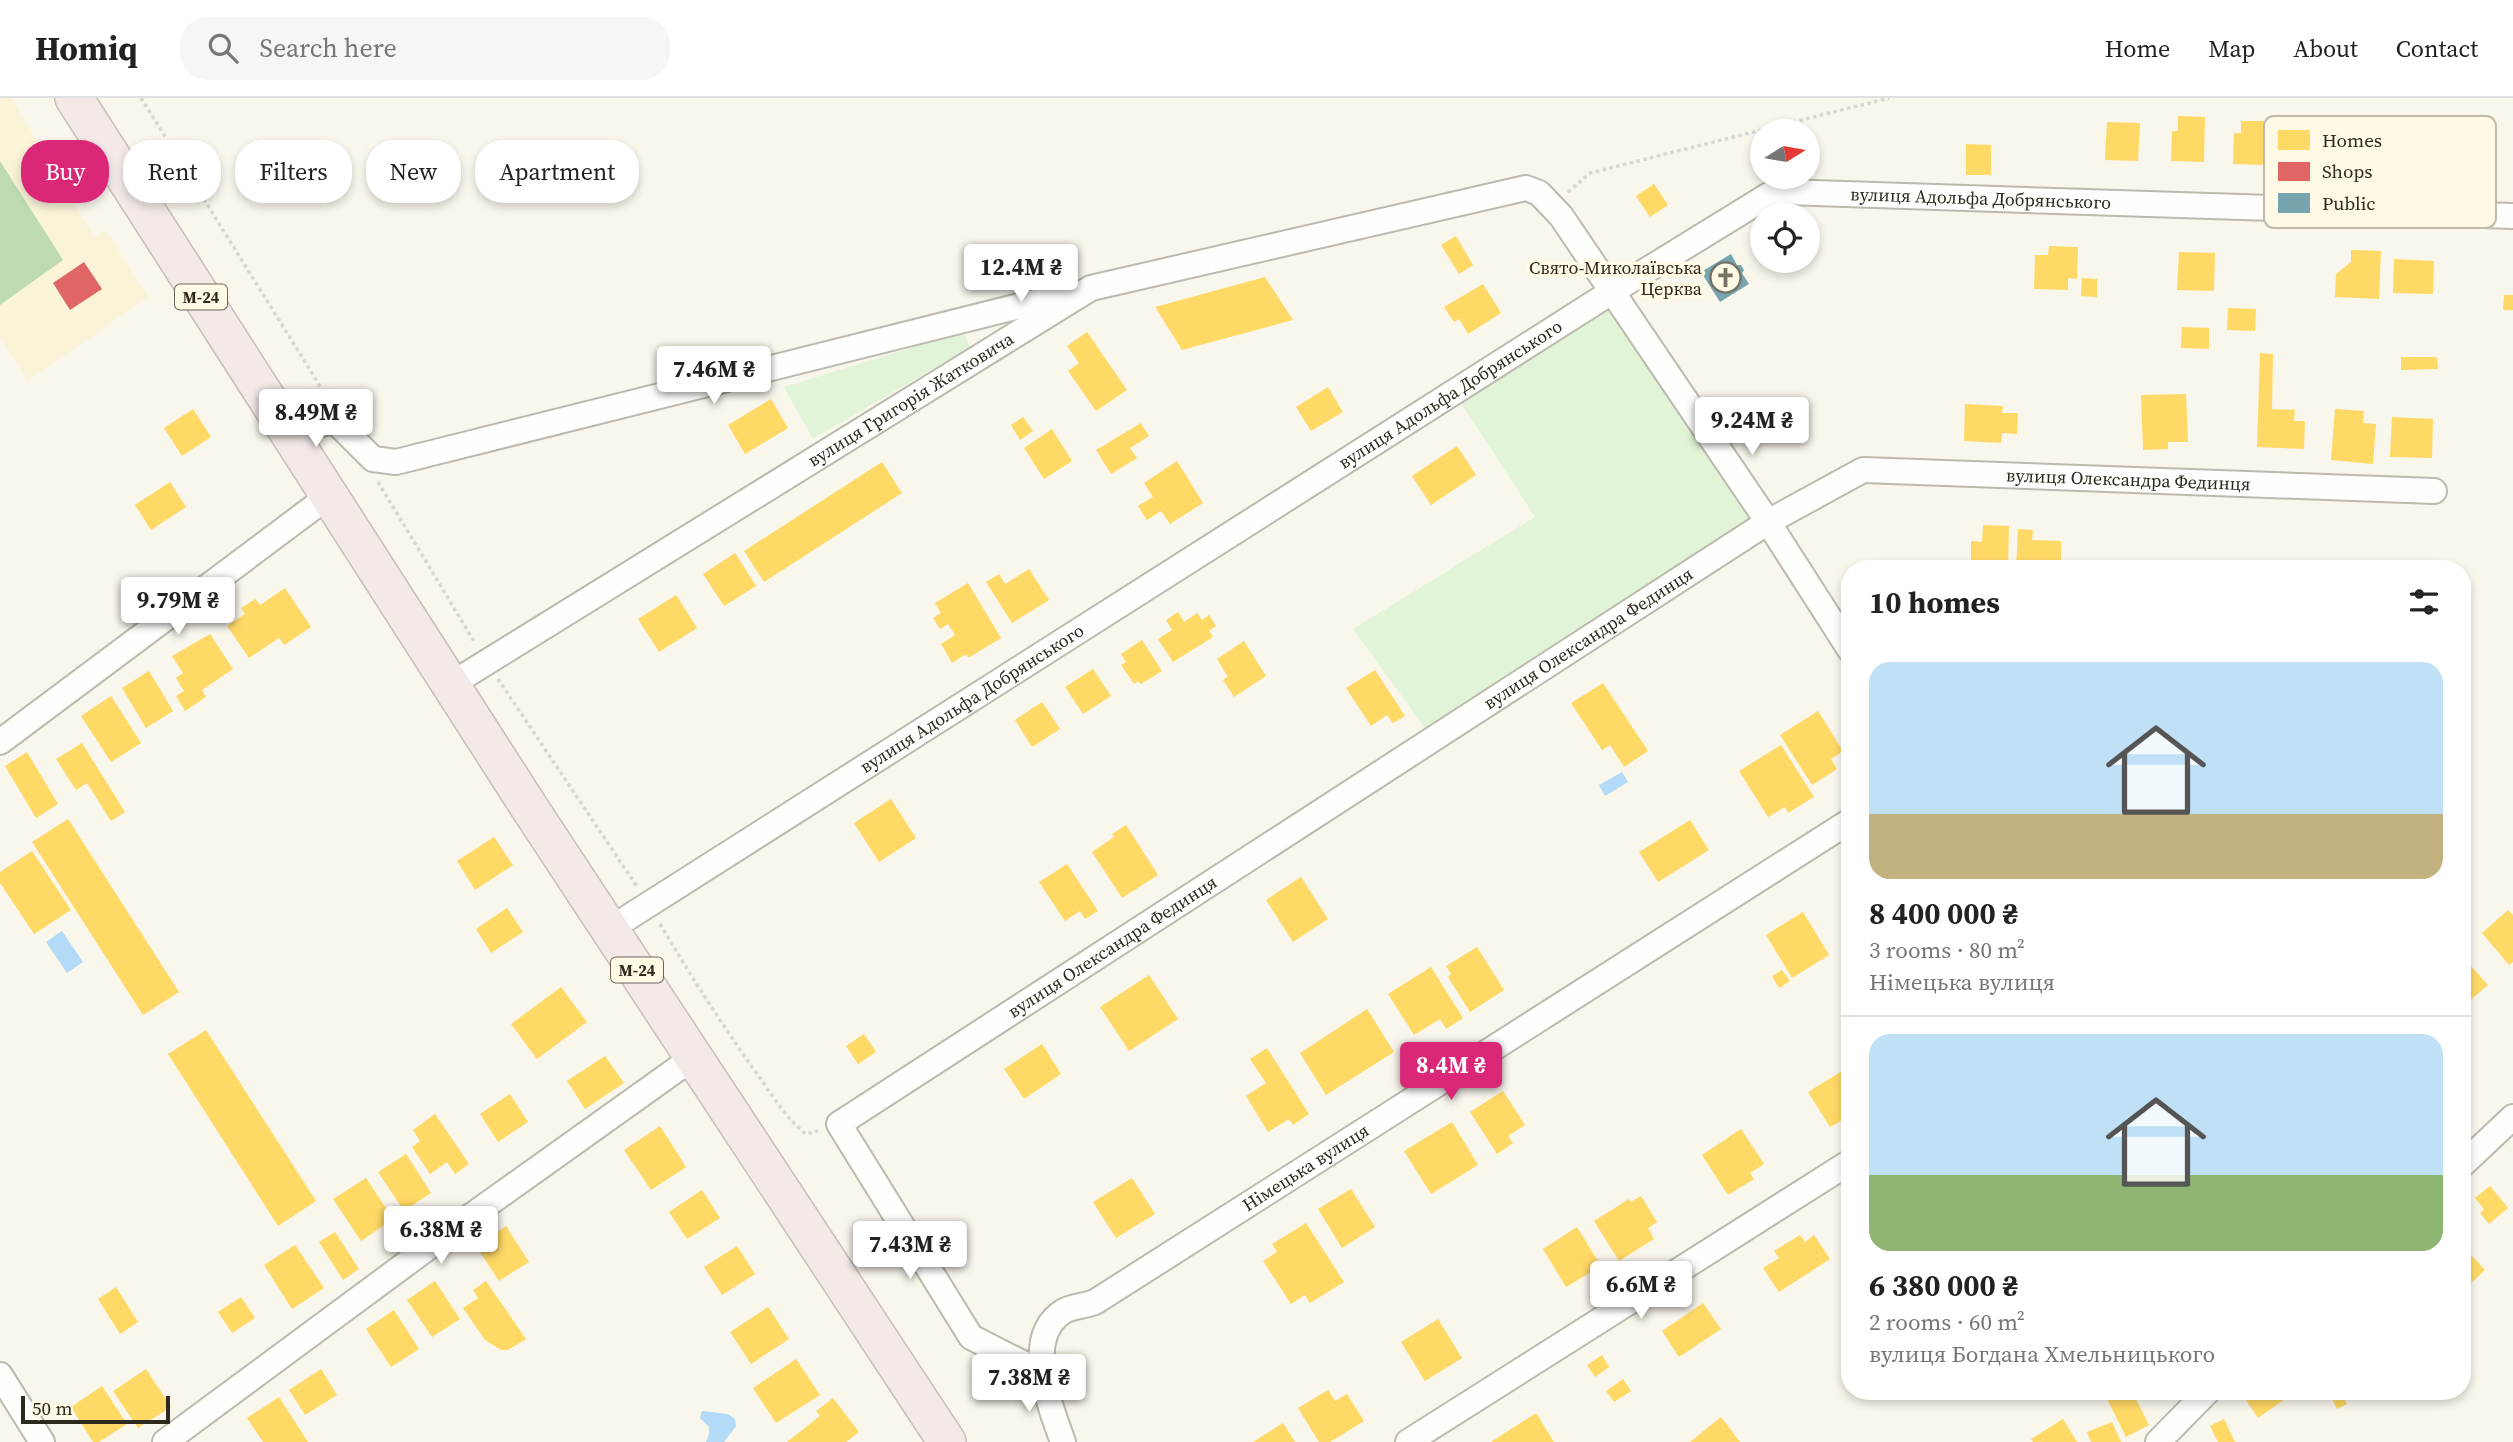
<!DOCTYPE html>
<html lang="en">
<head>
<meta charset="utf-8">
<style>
	body { margin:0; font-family:"Source Serif 4",serif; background:#f6f6f6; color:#222; height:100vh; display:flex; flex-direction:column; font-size:26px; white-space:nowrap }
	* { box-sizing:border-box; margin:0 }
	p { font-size:23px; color:#767676 }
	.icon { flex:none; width:38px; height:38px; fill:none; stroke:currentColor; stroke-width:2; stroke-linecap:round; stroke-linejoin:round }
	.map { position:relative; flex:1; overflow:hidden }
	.side { position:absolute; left:1841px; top:462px; width:630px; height:840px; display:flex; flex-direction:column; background:#fff; border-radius:28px; box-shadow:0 4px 10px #0003 }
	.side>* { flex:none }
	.hud { position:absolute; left:21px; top:42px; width:665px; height:63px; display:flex; gap:14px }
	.needle { width:46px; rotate:79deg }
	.buttons { position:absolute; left:1750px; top:21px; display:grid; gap:14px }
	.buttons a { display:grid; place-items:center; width:70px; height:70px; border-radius:50%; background:#fff; box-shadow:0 4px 10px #0003; font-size:35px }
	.scale { position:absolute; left:21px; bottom:18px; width:149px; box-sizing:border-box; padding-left:7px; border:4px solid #2d291d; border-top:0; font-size:19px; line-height:24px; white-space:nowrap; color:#2d291d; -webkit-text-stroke:5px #fff9e6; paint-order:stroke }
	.price { position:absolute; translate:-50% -60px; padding:0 16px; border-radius:7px; background:#fff; color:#222; font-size:23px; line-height:46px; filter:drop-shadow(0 2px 4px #0008) }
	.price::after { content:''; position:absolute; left:50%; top:42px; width:21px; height:16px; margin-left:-10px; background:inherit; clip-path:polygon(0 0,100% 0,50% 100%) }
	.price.active { background:#db2777; color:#fff }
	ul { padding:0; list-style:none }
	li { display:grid; align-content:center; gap:14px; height:371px; padding:0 28px }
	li+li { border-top:2px solid #e0e0e0 }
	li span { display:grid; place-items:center; height:217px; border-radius:21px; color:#555 }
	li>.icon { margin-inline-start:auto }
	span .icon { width:126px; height:126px; fill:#fffc; stroke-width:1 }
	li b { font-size:30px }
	h2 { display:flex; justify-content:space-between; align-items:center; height:84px; padding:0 28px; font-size:30px }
	.chip { padding:0 24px; border-radius:28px; background:#fff; box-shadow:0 4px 10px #0003; font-size:24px; line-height:63px }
	.chip.active { background:#db2777; color:#fff }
	header { display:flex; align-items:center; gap:42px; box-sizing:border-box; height:98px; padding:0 35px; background:#fff; border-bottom:2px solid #e0e0e0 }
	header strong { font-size:33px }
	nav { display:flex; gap:38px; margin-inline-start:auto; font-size:24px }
	.search { width:490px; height:63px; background:#f6f6f6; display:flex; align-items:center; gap:18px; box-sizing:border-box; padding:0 24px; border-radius:28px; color:#767676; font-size:26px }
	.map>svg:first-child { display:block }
</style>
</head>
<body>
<header>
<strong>Homiq</strong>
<div class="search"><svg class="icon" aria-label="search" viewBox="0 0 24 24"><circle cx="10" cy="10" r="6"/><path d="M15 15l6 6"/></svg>Search here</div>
<nav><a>Home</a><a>Map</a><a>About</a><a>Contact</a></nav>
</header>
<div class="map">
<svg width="2513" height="1344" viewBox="0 0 2513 1344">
	<rect width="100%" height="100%" fill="#f9f6ec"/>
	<path fill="#faf3d8" d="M0,0H11L95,140L106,132L148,199L28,283L0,240V207L62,162L0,63Z"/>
	<g fill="#e1f4d8">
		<path d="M1613,193L1768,424L1433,641L1353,531L1535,419L1454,294Z"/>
		<path d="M963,234L970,249L813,341L784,289Z"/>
	</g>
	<path fill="#bddab2" d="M0,63L63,162L0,207Z"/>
	<g fill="#b3daf6">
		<path d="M1622,674L1628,684L1605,698L1599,687Z"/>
		<path d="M62,833L83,864L67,875L46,844Z"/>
		<path d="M702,1313L728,1316L735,1321L736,1328L724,1344H706L709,1336V1329L700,1320Z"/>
	</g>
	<g fill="#ffd966">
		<path d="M2178,18L2205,19L2204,64L2171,63L2172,33H2178Z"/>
		<path d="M2241,23H2265L2263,67L2233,66L2234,35H2241Z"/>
		<path d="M2107,24L2140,25L2138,63L2105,62Z"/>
		<path d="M1966,46L1991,47V77H1966Z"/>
		<path d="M1654,86L1668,107L1650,119L1636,98Z"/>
		<path d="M1456,138L1473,167L1459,176L1441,147Z"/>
		<path d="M2049,148L2078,149L2077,181L2068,180V192L2034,191L2035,157H2048Z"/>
		<path d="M2351,152L2381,153L2379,201L2335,199L2336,176L2351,164Z"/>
		<path d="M2179,154L2215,155L2214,193L2177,192Z"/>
		<path d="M2394,161L2434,163L2433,196L2393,195Z"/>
		<path d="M1265,179L1293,222L1182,252L1155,209Z"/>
		<path d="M2082,180L2097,181V199L2081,198Z"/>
		<path d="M1483,186L1501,215L1468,236L1459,221L1454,224L1444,209Z"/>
		<path d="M2504,197H2513V212H2503Z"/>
		<path d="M2228,210L2256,211L2255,233L2227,232Z"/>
		<path d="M2182,229L2209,230V251L2181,250Z"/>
		<path d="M1087,234L1127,292L1096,313L1068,273L1079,265L1067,248Z"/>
		<path d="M2260,255L2273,256L2272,311L2295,312L2294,323H2305L2304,351L2257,349Z"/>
		<path d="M2401,259H2437L2438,271L2401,272Z"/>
		<path d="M1328,289L1343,314L1311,333L1296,309Z"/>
		<path d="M2186,296L2188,344H2168V351L2143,352L2141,297Z"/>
		<path d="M771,301L788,330L745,356L728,327Z"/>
		<path d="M1965,306L2003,308L2002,315H2018L2017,336L2002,335L2001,345L1964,343Z"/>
		<path d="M193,311L211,339L182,358L164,330Z"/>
		<path d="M2335,311L2364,313L2363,325L2376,326L2373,366L2331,362Z"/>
		<path d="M1023,319L1033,333L1020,342L1011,327Z"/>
		<path d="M2392,319L2433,321L2432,360L2390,359Z"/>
		<path d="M1141,325L1149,338L1130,350L1137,360L1111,376L1096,352Z"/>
		<path d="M1052,331L1072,363L1044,381L1024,350Z"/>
		<path d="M1457,348L1476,377L1431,407L1412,378Z"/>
		<path d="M1177,363L1203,405L1170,426L1161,413L1147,422L1138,408L1153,399L1144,385Z"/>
		<path d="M882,364L902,395L764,484L744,453Z"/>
		<path d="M170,384L186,409L151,432L135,407Z"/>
		<path d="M1983,427L2009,428L2008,470L1981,469V462H1971V443L1982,444Z"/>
		<path d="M2018,431L2033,432L2032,442L2061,443V471H2016Z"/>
		<path d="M735,455L756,488L724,508L703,476Z"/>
		<path d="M1029,471L1049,502L1012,525L986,484L999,476L1005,486Z"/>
		<path d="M968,485L1001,540L968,560L966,556L952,565L941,546L955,537L948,526L940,531L933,520L941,515L935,505Z"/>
		<path d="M285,490L311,529L284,547L279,540L249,560L227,528L245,516L241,510L255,501L260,507Z"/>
		<path d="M676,497L697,530L659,554L638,521Z"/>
		<path d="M1178,514L1184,524L1197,515L1202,522L1209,517L1216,528L1209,533L1213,539L1173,564L1158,541L1172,532L1166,522Z"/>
		<path d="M210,536L233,571L202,592L206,599L185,613L176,598L184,593L176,580L183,575L172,558Z"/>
		<path d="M1142,542L1162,573L1141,586L1138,583L1134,586L1121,567L1126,564L1121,556Z"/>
		<path d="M1244,543L1266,578L1234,599L1223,582L1228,579L1217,561Z"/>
		<path d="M1093,571L1111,598L1083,616L1065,589Z"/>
		<path d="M1375,572L1405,618L1393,625L1387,617L1371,628L1346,590Z"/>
		<path d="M149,573L173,613L146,630L122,590Z"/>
		<path d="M1603,585L1648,653L1624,669L1610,647L1602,652L1571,605Z"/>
		<path d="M111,598L141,645L111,664L81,618Z"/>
		<path d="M1042,604L1060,631L1032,649L1015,622Z"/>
		<path d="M1818,613L1843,653L1831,661L1837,671L1812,687L1780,637Z"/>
		<path d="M82,645L125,714L111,723L87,685L76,692L56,661Z"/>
		<path d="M1781,647L1814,699L1788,715L1785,709L1768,719L1739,673Z"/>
		<path d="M27,654L58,706L36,720L5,668Z"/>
		<path d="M891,701L916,740L879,764L854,725Z"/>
		<path d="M68,721L179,894L143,917L32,744Z"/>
		<path d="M1690,722L1709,752L1658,784L1639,754Z"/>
		<path d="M1126,727L1158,777L1122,800L1092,754L1114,739L1112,736Z"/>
		<path d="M494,739L513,767L475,792L457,763Z"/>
		<path d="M32,753L71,812L34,836L0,785V774Z"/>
		<path d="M1067,766L1098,813L1085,821L1080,813L1065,823L1039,784Z"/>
		<path d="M1301,779L1328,821L1293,844L1266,802Z"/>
		<path d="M507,810L523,834L491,855L476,831Z"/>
		<path d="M2508,812L2513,817V864L2509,867L2482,835Z"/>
		<path d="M1803,814L1829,857L1792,880L1766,837Z"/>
		<path d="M1477,849L1504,892L1470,914L1448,879L1451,876L1446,868Z"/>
		<path d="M2462,858L2488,887L2462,909Z"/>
		<path d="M1431,869L1463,920L1446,931L1440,921L1414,937L1388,896Z"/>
		<path d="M1782,872L1790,883L1779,890L1772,878Z"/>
		<path d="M1149,877L1178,921L1129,953L1100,909Z"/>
		<path d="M561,889L587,924L537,961L511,926Z"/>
		<path d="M1367,911L1394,954L1326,997L1300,955Z"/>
		<path d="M206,932L316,1103L278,1128L168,956Z"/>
		<path d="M864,936L876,954L858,966L846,948Z"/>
		<path d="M1042,946L1061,976L1024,1001L1004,971Z"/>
		<path d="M1267,950L1309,1016L1293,1027L1289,1021L1268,1034L1246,998L1266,985L1250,961Z"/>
		<path d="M605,958L624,985L585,1011L567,983Z"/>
		<path d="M1842,973L1850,985V1013L1841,1019L1843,1022L1830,1029L1808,994Z"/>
		<path d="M1503,993L1525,1027L1508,1038L1513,1045L1497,1056L1470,1014Z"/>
		<path d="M510,996L528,1024L498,1044L480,1016Z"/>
		<path d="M435,1016L469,1066L455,1076L447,1064L430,1076L412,1049L420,1043L413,1032Z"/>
		<path d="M1452,1024L1478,1067L1431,1096L1404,1053Z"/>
		<path d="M660,1028L686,1069L651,1092L624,1052Z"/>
		<path d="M1741,1031L1764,1066L1750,1075L1754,1081L1728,1097L1702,1057Z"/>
		<path d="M406,1056L431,1095L404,1113L378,1074Z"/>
		<path d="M366,1080L393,1121L361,1143L333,1101Z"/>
		<path d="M1132,1080L1155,1116L1116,1140L1093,1104Z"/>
		<path d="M2490,1088L2508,1110L2489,1126L2480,1115L2484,1111L2475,1100Z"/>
		<path d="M1351,1091L1375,1129L1342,1150L1318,1111Z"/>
		<path d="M702,1092L720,1120L687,1141L669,1114Z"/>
		<path d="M1641,1098L1657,1124L1648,1130L1654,1141L1619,1163L1594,1123L1629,1101L1631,1104Z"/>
		<path d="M1306,1125L1344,1184L1310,1205L1305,1197L1291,1206L1263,1163L1277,1154L1272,1146Z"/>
		<path d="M506,1128L529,1164L499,1183L476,1148Z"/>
		<path d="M1577,1129L1601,1168L1566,1189L1543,1151Z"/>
		<path d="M335,1134L359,1171L343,1182L319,1144Z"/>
		<path d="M1800,1137L1805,1144L1814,1137L1830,1161L1779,1194L1763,1170L1779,1160L1774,1153Z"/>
		<path d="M295,1147L324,1190L292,1211L264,1167Z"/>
		<path d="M2462,1147L2485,1172L2471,1185L2462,1176Z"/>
		<path d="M737,1148L755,1176L722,1197L704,1169Z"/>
		<path d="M435,1183L460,1221L432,1239L407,1202Z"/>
		<path d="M486,1183L526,1241L508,1252H501L485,1242L463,1210L478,1200L473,1192Z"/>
		<path d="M116,1189L138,1224L120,1236L98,1201Z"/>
		<path d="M241,1199L255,1220L232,1235L218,1214Z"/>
		<path d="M1703,1205L1721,1231L1679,1259L1662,1233Z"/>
		<path d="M768,1209L789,1241L751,1266L730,1234Z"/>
		<path d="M394,1212L419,1251L391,1269L366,1231Z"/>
		<path d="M1438,1221L1462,1260L1425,1283L1401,1244Z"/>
		<path d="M1602,1257L1609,1269L1595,1279L1587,1267Z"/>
		<path d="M796,1261L820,1297L776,1325L753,1290Z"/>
		<path d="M146,1271L171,1309L138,1330L113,1293Z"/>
		<path d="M321,1271L337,1297L305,1317L289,1292Z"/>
		<path d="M1623,1281L1631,1293L1614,1304L1606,1293Z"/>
		<path d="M102,1288L127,1326L99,1344H93L71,1309Z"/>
		<path d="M1328,1292L1335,1303L1347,1296L1364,1323L1330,1344H1319L1298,1310Z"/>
		<path d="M2103,1293H2132L2149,1327L2126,1339Z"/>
		<path d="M2244,1293H2279L2285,1301L2258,1320L2241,1295Z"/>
		<path d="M2328,1293H2340L2347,1306L2337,1311Z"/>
		<path d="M279,1299L308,1344H263L247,1320Z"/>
		<path d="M833,1300L859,1334L846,1344H787L820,1318L816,1313Z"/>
		<path d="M1536,1315L1554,1344H1491Z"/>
		<path d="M1721,1319L1740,1344H1690Z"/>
		<path d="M2063,1321L2077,1344H2033L2031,1341Z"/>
		<path d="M2224,1321L2235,1344H2218L2210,1328Z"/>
		<path d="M2112,1324L2121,1344H2091L2087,1334Z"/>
		<path d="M1283,1325L1295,1344H1253Z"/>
	</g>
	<path fill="#e06666" d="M84,164L102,191L70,212L53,185Z"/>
	<path fill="#76a5af" d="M1731,156L1737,167H1741L1744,172L1742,175L1749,186L1720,204L1701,174Z"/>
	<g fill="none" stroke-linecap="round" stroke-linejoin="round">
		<defs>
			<g id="minor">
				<path d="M287,333L335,323L373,361L396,364L1067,196"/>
				<path id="s1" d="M450,587L1091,190L1526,90L1539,95L1561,118L1768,424L1850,552"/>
				<path d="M0,644L330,397"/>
				<path id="s2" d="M610,831L1613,193L1769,97L1784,94L2513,118"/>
				<path d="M2462,1067L2513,1019"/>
				<path id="s3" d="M1042,1275L971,1239L839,1026L1768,424L1863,372L2434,393"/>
				<path d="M0,1277L42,1344"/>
				<path d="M165,1344L453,1131L694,959"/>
				<path id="s4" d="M1063,1344C1051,1310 1021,1239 1064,1213C1073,1208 1085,1208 1095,1204L1850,723"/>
				<path d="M1408,1344L1850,1064"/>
				<path d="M2158,1344L2208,1293"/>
			</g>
			<path id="highway" d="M74,0L529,709L947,1344"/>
		</defs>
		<use href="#minor" stroke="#bcb9ae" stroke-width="28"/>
		<use href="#highway" stroke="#c7bdb7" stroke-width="40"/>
		<g stroke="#d6d6d2" stroke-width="3.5" stroke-dasharray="3.5 3.5" stroke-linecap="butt">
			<path d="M141,0L328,301"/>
			<path d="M1568,94L1590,75L1889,0"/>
			<path d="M378,384L475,545"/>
			<path d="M498,581L638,790"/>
			<path d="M660,826C690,877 721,925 755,973C771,995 785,1020 806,1036L818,1033"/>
		</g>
		<use href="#minor" stroke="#fefefc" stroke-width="24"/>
		<use href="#highway" stroke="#f3eae8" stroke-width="37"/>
	</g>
	<defs>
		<symbol id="church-ring" viewBox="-11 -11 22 22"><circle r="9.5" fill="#fff9e6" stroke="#747165" stroke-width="1.5"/><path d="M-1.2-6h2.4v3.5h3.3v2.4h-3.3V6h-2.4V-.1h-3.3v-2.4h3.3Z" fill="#747165"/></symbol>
	</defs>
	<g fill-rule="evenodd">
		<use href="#church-ring" x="1708" y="162" width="35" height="35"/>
	</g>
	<g text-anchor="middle" stroke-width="7" stroke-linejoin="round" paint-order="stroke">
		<g fill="#fff9e6" stroke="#6c6759" stroke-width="2">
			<rect x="175" y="186.5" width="52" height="25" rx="5"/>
			<rect x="611" y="859.5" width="52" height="25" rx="5"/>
		</g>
		<g font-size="16" font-weight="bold" fill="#2d291d">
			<text x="201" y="205">М-24</text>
			<text x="637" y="878">М-24</text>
		</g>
		<g font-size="18" fill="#2d291d" stroke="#fff9e6">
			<text dy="6" stroke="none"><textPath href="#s2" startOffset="1584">вулиця Адольфа Добрянського</textPath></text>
			<text dy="6" stroke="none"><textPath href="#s2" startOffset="996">вулиця Адольфа Добрянського</textPath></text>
			<text dy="6" stroke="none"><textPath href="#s1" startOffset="542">вулиця Григорія Жатковича</textPath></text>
			<text dy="6" stroke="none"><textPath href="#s3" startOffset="1811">вулиця Олександра Фединця</textPath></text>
			<text dy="6" stroke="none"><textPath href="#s3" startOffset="1223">вулиця Олександра Фединця</textPath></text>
			<text dy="6" stroke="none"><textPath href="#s2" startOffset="429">вулиця Адольфа Добрянського</textPath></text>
			<text dy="6" stroke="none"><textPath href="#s3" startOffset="656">вулиця Олександра Фединця</textPath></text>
			<text dy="6" stroke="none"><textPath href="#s4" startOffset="424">Німецька вулиця</textPath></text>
		</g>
		<g font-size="18" fill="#2d291d" stroke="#fff9e6" text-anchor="end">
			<text x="1702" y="176">Свято-Миколаївська<tspan x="1702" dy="21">Церква</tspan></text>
		</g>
	</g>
	<rect x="2264" y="18" width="232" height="112" rx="10" fill="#fff9e6" stroke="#c0bbaa" stroke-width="2"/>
	<rect x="2278" y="32" width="32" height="20" fill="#ffd966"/>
	<rect x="2278" y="64" width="32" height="19" fill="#e06666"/>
	<rect x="2278" y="95" width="32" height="20" fill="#76a5af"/>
	<g font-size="19" fill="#2d291d">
		<text x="2322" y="49">Homes</text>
		<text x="2322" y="80">Shops</text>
		<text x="2322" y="112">Public</text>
	</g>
</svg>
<div class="buttons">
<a><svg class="needle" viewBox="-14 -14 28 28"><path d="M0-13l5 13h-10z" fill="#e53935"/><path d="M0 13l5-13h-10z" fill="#767676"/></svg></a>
<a><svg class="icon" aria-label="locate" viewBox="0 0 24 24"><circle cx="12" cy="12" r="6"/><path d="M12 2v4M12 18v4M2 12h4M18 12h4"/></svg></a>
</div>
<div class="scale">50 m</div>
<b class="price" style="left:1021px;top:206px">12.4M ₴</b>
<b class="price" style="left:714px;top:308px">7.46M ₴</b>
<b class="price" style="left:316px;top:351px">8.49M ₴</b>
<b class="price" style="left:1752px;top:359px">9.24M ₴</b>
<b class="price" style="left:178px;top:539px">9.79M ₴</b>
<b class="price active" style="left:1451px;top:1004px">8.4M ₴</b>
<b class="price" style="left:441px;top:1168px">6.38M ₴</b>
<b class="price" style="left:910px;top:1183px">7.43M ₴</b>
<b class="price" style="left:1641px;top:1223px">6.6M ₴</b>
<b class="price" style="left:1029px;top:1316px">7.38M ₴</b>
<div class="hud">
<a class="chip active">Buy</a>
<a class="chip">Rent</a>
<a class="chip">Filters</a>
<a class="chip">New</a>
<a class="chip">Apartment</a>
</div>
<section class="side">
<h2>10 homes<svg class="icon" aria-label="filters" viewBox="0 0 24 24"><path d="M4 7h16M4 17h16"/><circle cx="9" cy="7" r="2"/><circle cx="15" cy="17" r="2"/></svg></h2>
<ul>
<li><span style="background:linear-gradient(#bfe0f5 70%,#c2b280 0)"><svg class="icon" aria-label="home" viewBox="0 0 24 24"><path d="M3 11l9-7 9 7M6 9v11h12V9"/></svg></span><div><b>8 400 000 ₴</b><p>3 rooms · 80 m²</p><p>Німецька вулиця</p></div></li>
<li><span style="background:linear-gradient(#bfe0f5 65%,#8fb573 0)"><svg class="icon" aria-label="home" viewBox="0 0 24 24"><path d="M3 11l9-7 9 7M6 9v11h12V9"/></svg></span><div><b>6 380 000 ₴</b><p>2 rooms · 60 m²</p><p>вулиця Богдана Хмельницького</p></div></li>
</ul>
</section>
</div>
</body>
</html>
